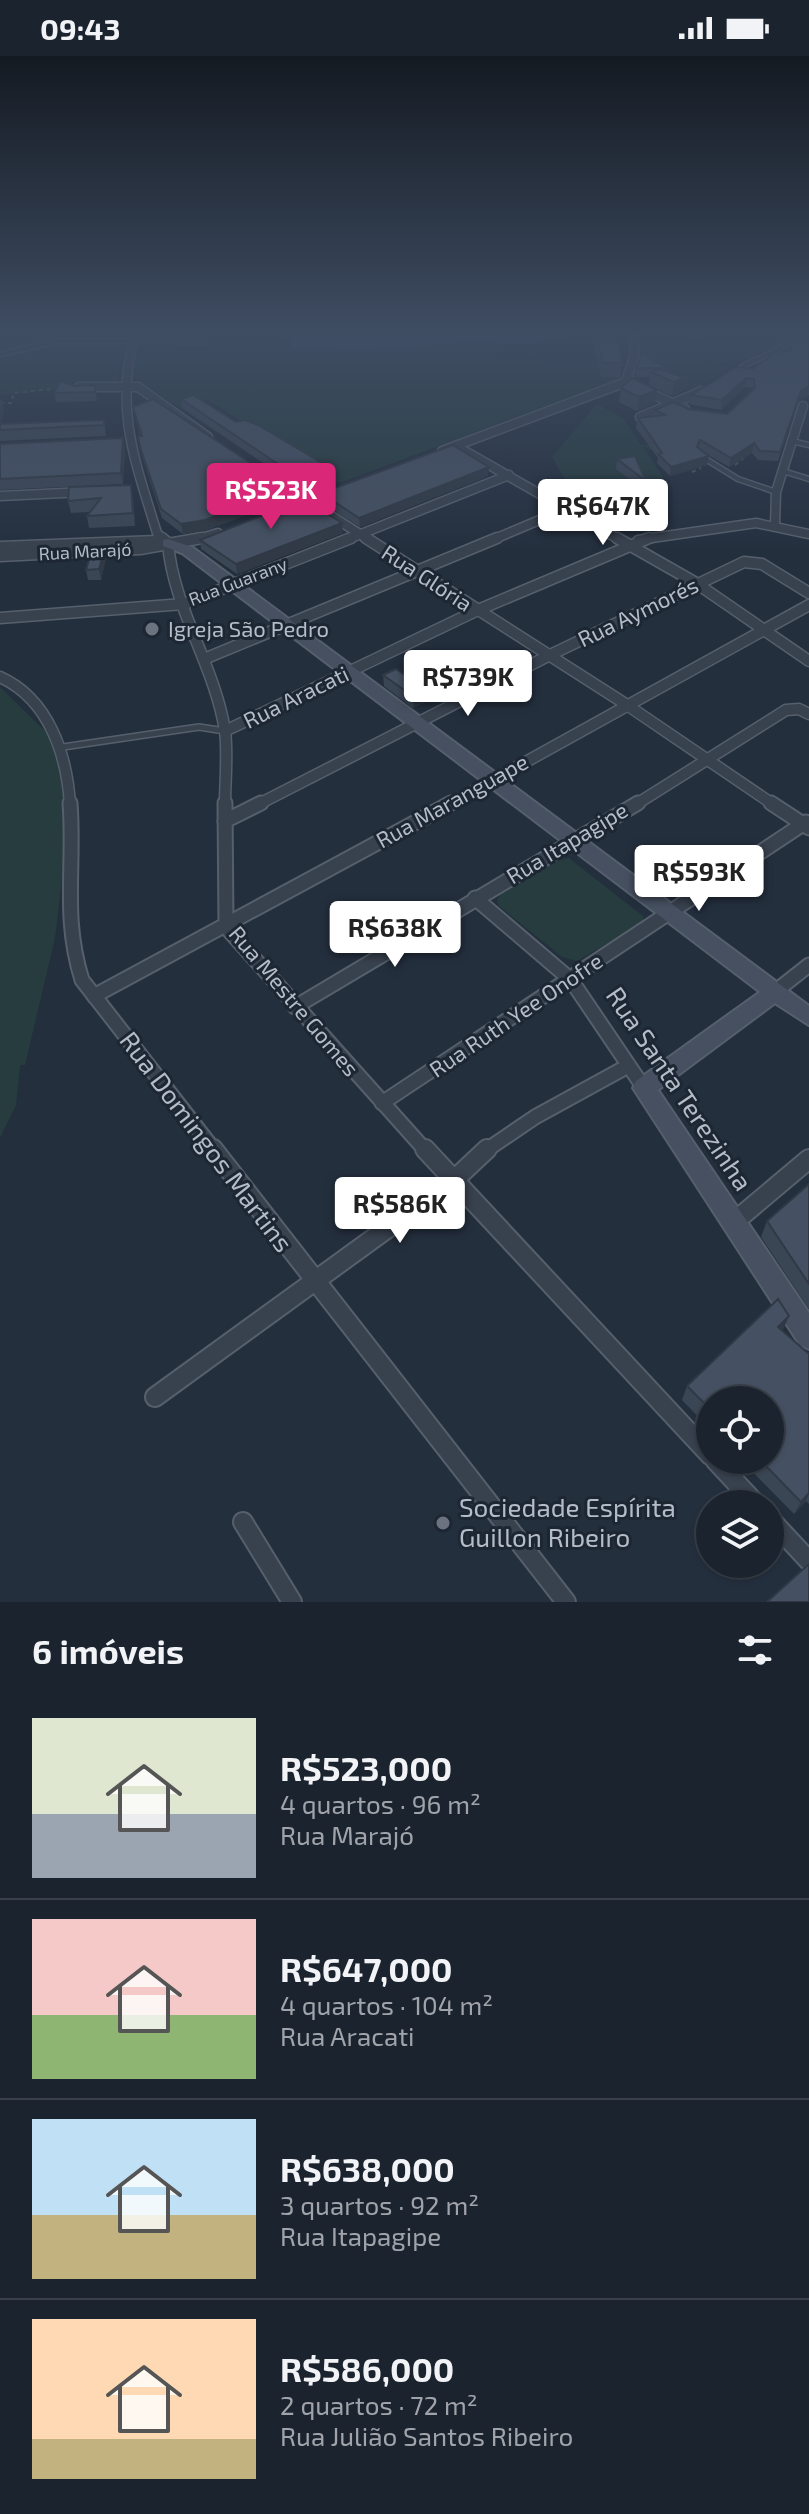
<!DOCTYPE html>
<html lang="pt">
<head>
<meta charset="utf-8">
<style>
	body { margin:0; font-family:"Exo 2",sans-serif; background:#282f3a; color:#f1f3f6; height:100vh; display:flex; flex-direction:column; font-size:30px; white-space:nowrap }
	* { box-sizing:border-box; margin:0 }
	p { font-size:26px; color:#a0a4aa }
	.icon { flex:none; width:44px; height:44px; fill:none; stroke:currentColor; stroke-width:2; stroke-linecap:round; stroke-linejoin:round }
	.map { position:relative; height:1546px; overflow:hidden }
	.sheet { display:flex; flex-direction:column; background:#1b232e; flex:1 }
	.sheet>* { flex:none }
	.buttons { position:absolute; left:696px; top:1330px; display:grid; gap:16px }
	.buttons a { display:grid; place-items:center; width:88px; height:88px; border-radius:50%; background:#1b232e; box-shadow:0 2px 6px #0004,0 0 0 2px #39404a; font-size:40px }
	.price { position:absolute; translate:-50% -68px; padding:0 18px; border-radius:8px; background:#fff; color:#222; font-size:26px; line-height:52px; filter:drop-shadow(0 2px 4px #0008) }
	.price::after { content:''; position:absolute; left:50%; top:48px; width:24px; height:18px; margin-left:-12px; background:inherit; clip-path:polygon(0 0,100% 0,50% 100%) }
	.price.active { background:#db2777; color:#fff }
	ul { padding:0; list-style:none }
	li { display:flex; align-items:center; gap:24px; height:200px; padding:0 32px }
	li+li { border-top:2px solid #39404a }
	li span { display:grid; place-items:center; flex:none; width:224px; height:160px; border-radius:0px; color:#555 }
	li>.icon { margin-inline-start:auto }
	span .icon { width:96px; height:96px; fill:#fffc; stroke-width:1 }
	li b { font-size:34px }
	h2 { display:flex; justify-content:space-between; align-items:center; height:96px; padding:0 32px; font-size:34px }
	.status { display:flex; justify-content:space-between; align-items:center; height:56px; padding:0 40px; background:#1b232e; direction:ltr }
	.status svg { height:22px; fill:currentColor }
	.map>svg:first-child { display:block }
</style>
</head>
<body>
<div class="status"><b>09:43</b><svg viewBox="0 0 49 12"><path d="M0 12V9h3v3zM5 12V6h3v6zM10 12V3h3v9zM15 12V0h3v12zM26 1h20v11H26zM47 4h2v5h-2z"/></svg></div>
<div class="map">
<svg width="809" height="1546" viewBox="0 0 809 1546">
	<rect width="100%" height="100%" fill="#242f3e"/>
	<g fill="#263c3f">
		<path d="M0,280H127L117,326L107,330L0,338Z"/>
		<path d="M640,280H683L712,306L699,287L685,280H809V290H784L757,297L756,302L718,307L728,313L693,335C665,328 642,312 640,280Z"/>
		<path d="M461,286L497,288L498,303L598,305L601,321H623L340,427L206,343L180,352L132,320L138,295L303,291L365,295Z"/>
		<path d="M597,348L623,362L641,389L671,387L651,394L643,390L663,421L626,452L573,438L552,401Z"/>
		<path d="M0,631L49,679L69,720V762L55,882L25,1009H20L16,1049L0,1082Z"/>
		<path d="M569,802L644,861L642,867L577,905L562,901L500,851L497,845L500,839L558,804Z"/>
	</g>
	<path fill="#394c67" d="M281,280H563L533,288L461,286L365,295L291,292V283Z"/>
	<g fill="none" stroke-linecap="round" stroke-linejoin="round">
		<defs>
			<g id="lane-far1">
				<path d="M0,298L59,285H132"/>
				<path d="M736,315C751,303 767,302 784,289"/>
				<path d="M792,385L809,389"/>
				<path d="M704,402L738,423L776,436"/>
				<path d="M783,415L809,423"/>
			</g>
			<path id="lane" d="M63,691L199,671L225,675"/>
			<g id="street-far3">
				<path d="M134,280C115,356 135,405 157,477L164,484"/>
				<path d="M626,326L635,298L633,280"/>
				<path d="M79,331H138L208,381"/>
				<path d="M640,361L702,335"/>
				<path d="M456,390L620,484"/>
				<path d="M442,395L626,326L685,353"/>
				<path d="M274,423L369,484"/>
				<path d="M0,440L85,436"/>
				<path d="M775,469L776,436L803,350"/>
				<path d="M195,484L218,477"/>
				<path d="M346,484L509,419"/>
				<path d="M492,484L568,452"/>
				<path d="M638,484L756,467L809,478"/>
			</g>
			<g id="street-far2">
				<path d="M162,482L168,487"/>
				<path d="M366,482L627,649L774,749"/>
				<path d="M617,482L696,527L809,605"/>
				<path d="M168,487C173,552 215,610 225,675C228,698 225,725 225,749"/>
				<path d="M0,491L157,485"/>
				<path d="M0,500L140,493L202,482"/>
				<path d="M0,562L184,548L351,482"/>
				<path d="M204,603L497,482"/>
				<path d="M0,621C49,643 67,699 70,749"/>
				<path d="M225,675L478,554L649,482"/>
				<path d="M257,749L550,599L744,506L762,508L809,537"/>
				<path d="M448,749L809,549"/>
				<path d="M635,749L786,654L799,653L809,658"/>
			</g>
			<g id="street-far1">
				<path d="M70,747C75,810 62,861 82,924L215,1095"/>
				<path d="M225,747L226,871L426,1095"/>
				<path d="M771,747L809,772"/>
				<path d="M225,765L261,747"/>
				<path d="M475,842L571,924L644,1032"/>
				<path d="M776,935L809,909"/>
				<path d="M94,940L451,747"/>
				<path d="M295,951L638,747"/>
				<path d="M382,1047L806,766"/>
				<path d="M485,1095L535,1061L628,1010"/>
			</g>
			<g id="street">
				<path d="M213,1093L566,1546"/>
				<path d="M425,1093L710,1399"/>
				<path d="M734,1166L809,1103"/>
				<path d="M155,1341L454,1124L487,1093"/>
				<path d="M715,1404L756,1448"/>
				<path d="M770,1463L809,1505"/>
				<path d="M243,1466L292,1546"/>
			</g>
			<path id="secondary" d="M168,483L192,491L809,950V969L775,947L658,1034L809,1257V1293L800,1289L633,1032L636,1025L760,936L182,497L163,490V484Z"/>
		</defs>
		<use href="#lane-far1" stroke="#565f6c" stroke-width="7"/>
		<use href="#lane" stroke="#565f6c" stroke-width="8"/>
		<use href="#street-far3" stroke="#565f6c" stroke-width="11"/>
		<use href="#street-far2" stroke="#565f6c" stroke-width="13"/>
		<use href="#street-far1" stroke="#565f6c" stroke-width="17"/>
		<use href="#street" stroke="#565f6c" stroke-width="22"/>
		<use href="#secondary" stroke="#565f6c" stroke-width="4"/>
		<g stroke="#44595c" stroke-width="2" stroke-dasharray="4 4" stroke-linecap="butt">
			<path d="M0,347H12L13,337L60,332"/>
			<path d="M735,409L747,399"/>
			<path d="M692,416L701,412"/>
		</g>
		<use href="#lane-far1" stroke="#38414e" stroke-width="4"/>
		<use href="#lane" stroke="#38414e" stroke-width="5"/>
		<use href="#street-far3" stroke="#38414e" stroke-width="8"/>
		<use href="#street-far2" stroke="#38414e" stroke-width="10"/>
		<use href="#street-far1" stroke="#38414e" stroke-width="13"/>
		<use href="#street" stroke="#38414e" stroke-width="18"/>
		<use href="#secondary" fill="#465061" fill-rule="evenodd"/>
	</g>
	<g fill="#3b4654">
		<path d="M138,280H207V290L140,288Z"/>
		<path d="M594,280H617L622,307L620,321H601L593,287Z"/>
		<path d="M804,282L809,284V339L799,344L778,405L758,404L752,397L729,411L705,397L707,409L670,420L657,407L658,402L636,372L638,362L654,360L655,354L688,353L727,358L753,335L752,332L744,331L721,354L689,348L691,339L753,313L784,295L785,289L803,285Z"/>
		<path d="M636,312H667V315L683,335L672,340L649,329L650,321H635Z"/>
		<path d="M95,329L97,345L56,346L54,337L74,330Z"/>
		<path d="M621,332L657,334L655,347L637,355L619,346Z"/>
		<path d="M0,342L4,353L1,368L104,364L106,380L0,385Z"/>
		<path d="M181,343L236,366L337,426L307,437L182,352Z"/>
		<path d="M133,351L290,433V443L206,474L183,478L162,462L142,400L138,380H140Z"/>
		<path d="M123,382L125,393L123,428L0,434V388Z"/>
		<path d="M617,403L646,425L645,435L616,413Z"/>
		<path d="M488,420L360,471L321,446V437Z"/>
		<path d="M69,431L133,441L135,470L89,472L87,460L90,456L71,457L68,445Z"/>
		<path d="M343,477L237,518L201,493L200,484Z"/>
		<path d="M105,492L106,502L101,524H88L86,514Z"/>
		<path d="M383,619L448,625L447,636L413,652L384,630Z"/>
		<path d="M809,1128V1253L761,1181L767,1165Z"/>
		<path d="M782,1275L809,1298V1448L806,1445L794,1458L741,1404H770L710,1344V1373L682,1344L687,1330Z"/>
	</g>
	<g fill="#303945">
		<path d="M685,322L683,335L672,340L674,326Z"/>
		<path d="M746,322L744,331L721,354L722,344Z"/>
		<path d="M809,330L808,339L799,344L778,405L801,335Z"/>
		<path d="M657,334L655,347L637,355L639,341Z"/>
		<path d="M2,342L4,353L0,374V353Z"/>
		<path d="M123,382L125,393L123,428L121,417Z"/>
		<path d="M754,387L752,397L729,411L731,402Z"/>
		<path d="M709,400L707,409L670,420L671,411Z"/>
		<path d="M489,411L488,420L360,471L359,462Z"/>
		<path d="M337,416V426L307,437L306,427Z"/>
		<path d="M290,433V443L206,474L183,478L181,468Z"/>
		<path d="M342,467L343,477L237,518L236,508Z"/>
		<path d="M105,492L106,502L101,524L99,513Z"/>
		<path d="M448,625L447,636L413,652L414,641Z"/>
		<path d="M789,1260L783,1274L771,1286L778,1271Z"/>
		<path d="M809,1437L806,1445L794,1458L801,1446Z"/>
	</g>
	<g fill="#455162" stroke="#303945" stroke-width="2">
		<path d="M596,280H617L622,307H603Z"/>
		<path d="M799,282L807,289L804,282L809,284V330L801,335L780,396L760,395L754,387L731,402L700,384L697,391L709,400L671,411L658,398L662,397L638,362L665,359L655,354L673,346L688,353L727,358L755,332L754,323L746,322L722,344L691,339L736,311L753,313L776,296L793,294L785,289Z"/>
		<path d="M642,298L667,312H636Z"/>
		<path d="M660,313L685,322L674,326L651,316Z"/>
		<path d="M632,322L657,334L639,341L621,332Z"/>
		<path d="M60,325L74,330L95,329V336L54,337Z"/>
		<path d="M193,339L236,366L244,364L258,369L337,416L306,427L181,343Z"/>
		<path d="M153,343L290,433L205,464L181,468L161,453L140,391L138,380H142L133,351Z"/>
		<path d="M104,364V369L0,374V368Z"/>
		<path d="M123,382L121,417L0,423V388Z"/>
		<path d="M453,389L489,411L359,462L321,437Z"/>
		<path d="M635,400L646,425L617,403Z"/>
		<path d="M131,429L133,457L87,460L101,442L68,445L69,431Z"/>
		<path d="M304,443L342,467L236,508L200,484Z"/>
		<path d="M105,492L99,513L86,514L92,493Z"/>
		<path d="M396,613L409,622L427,615L448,625L414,641L383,619Z"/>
		<path d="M809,1128V1228L767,1165Z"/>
		<path d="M778,1243L789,1260L778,1271L809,1298V1437L801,1446L760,1404H770V1344H710V1353L687,1330Z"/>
		<path d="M809,1508V1546H767Z"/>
	</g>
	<linearGradient id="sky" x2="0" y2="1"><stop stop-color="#141a22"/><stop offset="0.56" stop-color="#3f4d63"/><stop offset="1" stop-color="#3f4d63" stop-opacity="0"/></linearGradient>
	<rect width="809" height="496" fill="url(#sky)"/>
	<g fill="#6b7280" stroke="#1d2633" stroke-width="3">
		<circle cx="152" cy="573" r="8"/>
		<circle cx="443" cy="1467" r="8"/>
	</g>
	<g text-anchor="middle" stroke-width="6" stroke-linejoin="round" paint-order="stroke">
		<g font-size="18" fill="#b4bcc9" stroke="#1d2633">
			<text transform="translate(85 496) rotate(-3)" y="6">Rua Marajó</text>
			<text transform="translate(238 526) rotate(-21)" y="6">Rua Guarany</text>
		</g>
		<g font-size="22" fill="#b4bcc9" stroke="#1d2633">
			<text transform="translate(427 522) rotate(33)" y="8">Rua Glória</text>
			<text transform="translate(638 556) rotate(-26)" y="8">Rua Aymorés</text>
			<text transform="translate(296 641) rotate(-26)" y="8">Rua Aracati</text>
			<text transform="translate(452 745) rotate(-29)" y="8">Rua Maranguape</text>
			<text transform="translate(567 787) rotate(-31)" y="8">Rua Itapagipe</text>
			<text transform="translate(294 945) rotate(50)" y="8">Rua Mestre Gomes</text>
			<text transform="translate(516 959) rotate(-34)" y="8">Rua Ruth Yee Onofre</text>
		</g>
		<g font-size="22" fill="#b4bcc9" stroke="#1d2633" text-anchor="start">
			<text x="168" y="581">Igreja São Pedro</text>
		</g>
		<g font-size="26" fill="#b4bcc9" stroke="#1d2633">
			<text transform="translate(679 1033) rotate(56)" y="9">Rua Santa Terezinha</text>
			<text transform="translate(206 1086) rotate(53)" y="9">Rua Domingos Martins</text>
		</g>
		<g font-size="26" fill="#b4bcc9" stroke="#1d2633" text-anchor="start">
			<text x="459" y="1461">Sociedade Espírita<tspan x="459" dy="30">Guillon Ribeiro</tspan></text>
		</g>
	</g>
</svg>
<div class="buttons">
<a><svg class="icon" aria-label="locate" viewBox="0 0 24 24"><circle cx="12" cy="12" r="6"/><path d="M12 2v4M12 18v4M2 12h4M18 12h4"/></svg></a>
<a><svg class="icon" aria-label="layers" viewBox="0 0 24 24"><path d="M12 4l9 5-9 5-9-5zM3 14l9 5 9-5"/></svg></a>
</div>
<b class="price active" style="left:271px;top:475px">R$523K</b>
<b class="price" style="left:603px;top:491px">R$647K</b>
<b class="price" style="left:468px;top:662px">R$739K</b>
<b class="price" style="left:699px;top:857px">R$593K</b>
<b class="price" style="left:395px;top:913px">R$638K</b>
<b class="price" style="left:400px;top:1189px">R$586K</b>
</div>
<section class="sheet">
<h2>6 imóveis<svg class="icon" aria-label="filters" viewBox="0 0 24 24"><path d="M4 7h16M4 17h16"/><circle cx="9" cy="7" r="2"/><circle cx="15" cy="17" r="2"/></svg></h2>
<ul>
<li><span style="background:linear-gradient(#dfe7d0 60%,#9aa5b1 0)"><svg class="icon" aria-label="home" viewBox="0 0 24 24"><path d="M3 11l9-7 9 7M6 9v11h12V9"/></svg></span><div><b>R$523,000</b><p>4 quartos · 96 m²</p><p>Rua Marajó</p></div></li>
<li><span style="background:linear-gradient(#f6c9c9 60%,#8fb573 0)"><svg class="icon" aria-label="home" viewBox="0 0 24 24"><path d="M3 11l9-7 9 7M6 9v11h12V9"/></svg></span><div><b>R$647,000</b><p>4 quartos · 104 m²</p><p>Rua Aracati</p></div></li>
<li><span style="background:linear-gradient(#bfe0f5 60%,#c2b280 0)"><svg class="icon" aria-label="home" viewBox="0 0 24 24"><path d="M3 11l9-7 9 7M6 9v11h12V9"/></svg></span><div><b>R$638,000</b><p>3 quartos · 92 m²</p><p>Rua Itapagipe</p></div></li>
<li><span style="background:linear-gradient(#ffd9b3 75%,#c2b280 0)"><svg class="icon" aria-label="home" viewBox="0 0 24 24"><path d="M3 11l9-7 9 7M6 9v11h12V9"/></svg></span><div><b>R$586,000</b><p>2 quartos · 72 m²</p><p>Rua Julião Santos Ribeiro</p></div></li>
</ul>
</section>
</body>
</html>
